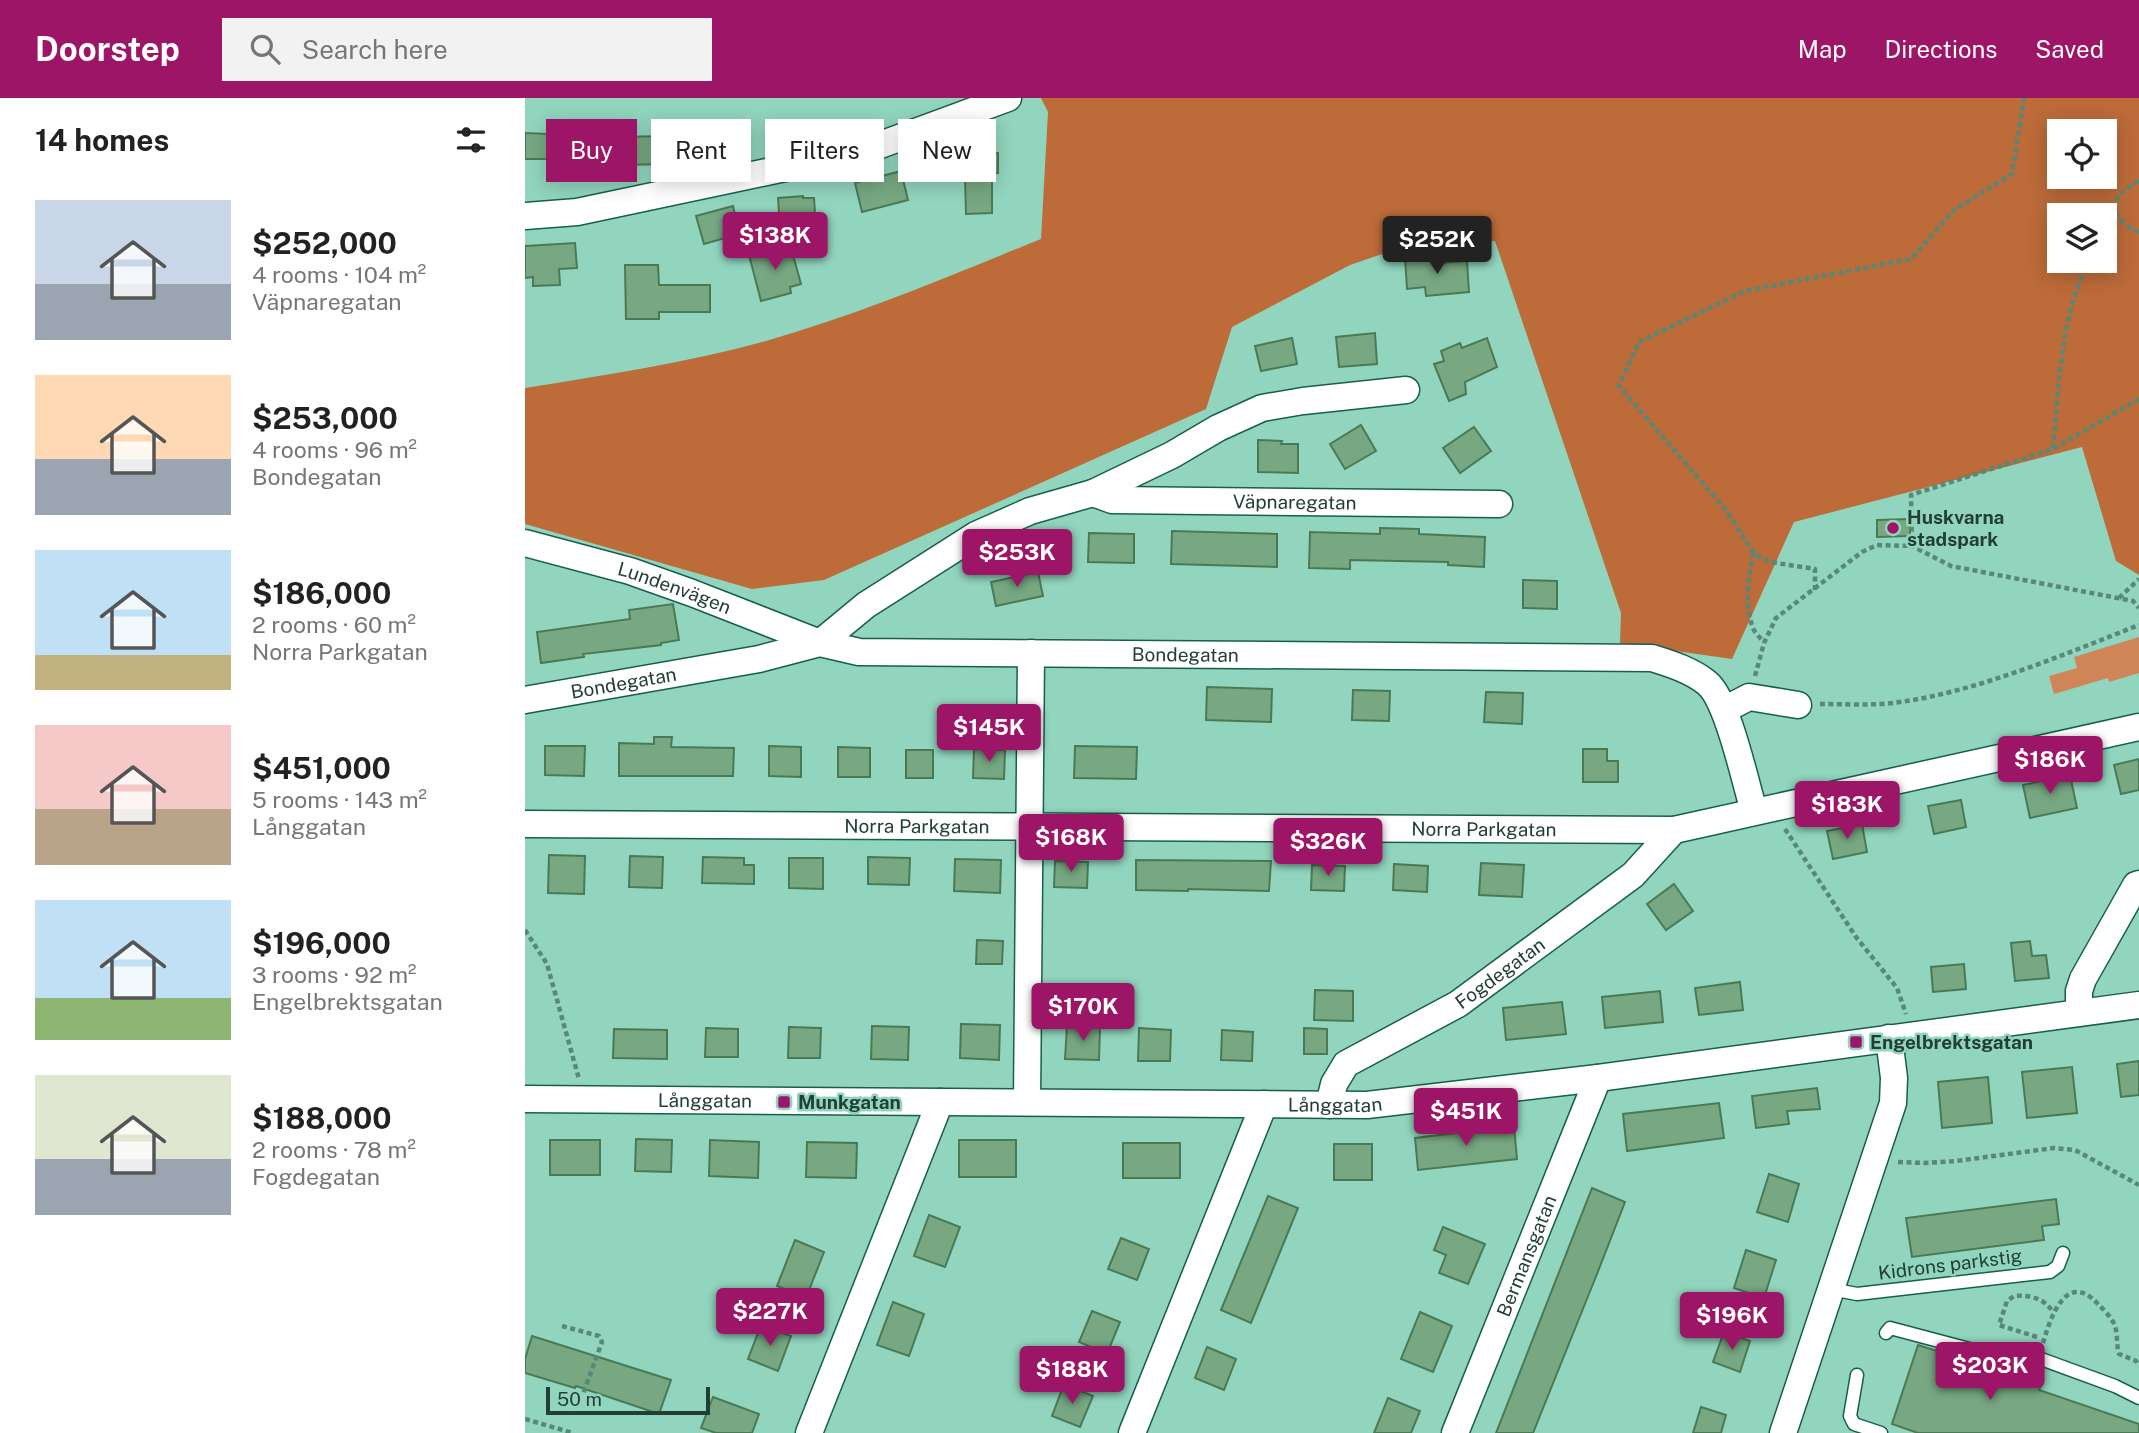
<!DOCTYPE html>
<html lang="en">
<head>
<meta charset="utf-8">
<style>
	body { margin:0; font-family:"Public Sans",sans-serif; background:#f2f2f2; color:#222; height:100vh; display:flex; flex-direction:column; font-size:26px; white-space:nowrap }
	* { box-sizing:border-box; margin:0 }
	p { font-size:23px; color:#767676 }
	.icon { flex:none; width:38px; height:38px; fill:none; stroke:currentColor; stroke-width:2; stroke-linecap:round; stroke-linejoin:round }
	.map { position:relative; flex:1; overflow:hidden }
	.sheet { display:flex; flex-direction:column; background:#fff; width:525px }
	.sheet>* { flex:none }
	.top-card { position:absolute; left:21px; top:21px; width:665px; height:63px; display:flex; gap:14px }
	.controls { position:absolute; left:1522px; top:21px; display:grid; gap:14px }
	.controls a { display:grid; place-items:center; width:70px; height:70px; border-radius:0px; background:#fff; box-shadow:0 4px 18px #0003; font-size:35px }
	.scale { position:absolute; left:21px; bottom:18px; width:164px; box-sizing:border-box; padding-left:7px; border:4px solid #223e35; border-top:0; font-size:19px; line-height:24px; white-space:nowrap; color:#223e35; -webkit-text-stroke:5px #91d5be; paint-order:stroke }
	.price { position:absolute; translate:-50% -60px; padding:0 16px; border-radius:7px; background:#9c1566; color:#fff; font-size:23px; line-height:46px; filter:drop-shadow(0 2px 4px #0008) }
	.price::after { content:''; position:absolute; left:50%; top:42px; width:21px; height:16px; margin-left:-10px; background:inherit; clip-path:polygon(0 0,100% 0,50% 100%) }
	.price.current { background:#222; color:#fff }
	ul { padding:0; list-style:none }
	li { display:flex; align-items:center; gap:21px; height:175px; padding:0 35px }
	li span { display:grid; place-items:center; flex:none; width:196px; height:140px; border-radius:0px; color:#555 }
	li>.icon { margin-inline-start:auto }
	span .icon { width:84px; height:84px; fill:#fffc; stroke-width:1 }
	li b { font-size:30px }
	h2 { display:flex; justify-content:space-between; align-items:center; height:84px; padding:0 35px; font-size:30px }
	.chip { padding:0 24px; border-radius:0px; background:#fff; box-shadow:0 4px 18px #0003; font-size:24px; line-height:63px }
	.chip.current { background:#9c1566; color:#fff }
	header { display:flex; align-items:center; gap:42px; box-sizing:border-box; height:98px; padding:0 35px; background:#9c1566; color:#fff }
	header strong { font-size:33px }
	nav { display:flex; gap:38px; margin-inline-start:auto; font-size:24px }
	.search { width:490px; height:63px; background:#f2f2f2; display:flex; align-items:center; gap:18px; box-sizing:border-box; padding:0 24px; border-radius:0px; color:#767676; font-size:26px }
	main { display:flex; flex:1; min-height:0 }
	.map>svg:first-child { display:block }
</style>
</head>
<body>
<header>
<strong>Doorstep</strong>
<div class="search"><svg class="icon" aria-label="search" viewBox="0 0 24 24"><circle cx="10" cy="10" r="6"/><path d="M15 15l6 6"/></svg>Search here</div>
<nav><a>Map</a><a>Directions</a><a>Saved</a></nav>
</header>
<main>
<section class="sheet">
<h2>14 homes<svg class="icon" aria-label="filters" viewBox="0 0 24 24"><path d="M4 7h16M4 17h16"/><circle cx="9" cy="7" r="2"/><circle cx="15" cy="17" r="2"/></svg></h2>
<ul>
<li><span style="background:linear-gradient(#c9d6e8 60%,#9aa5b1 0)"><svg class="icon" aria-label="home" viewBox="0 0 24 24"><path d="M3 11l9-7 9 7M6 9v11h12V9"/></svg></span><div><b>$252,000</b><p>4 rooms · 104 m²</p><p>Väpnaregatan</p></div></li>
<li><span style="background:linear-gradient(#ffd9b3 60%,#9aa5b1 0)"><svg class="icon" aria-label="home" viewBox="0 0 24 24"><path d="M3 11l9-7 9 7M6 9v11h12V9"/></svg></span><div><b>$253,000</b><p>4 rooms · 96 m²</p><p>Bondegatan</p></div></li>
<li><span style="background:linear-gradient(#bfe0f5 75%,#c2b280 0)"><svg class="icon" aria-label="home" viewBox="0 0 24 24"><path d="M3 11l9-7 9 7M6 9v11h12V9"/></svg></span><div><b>$186,000</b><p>2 rooms · 60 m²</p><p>Norra Parkgatan</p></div></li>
<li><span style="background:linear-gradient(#f6c9c9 60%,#b9a48a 0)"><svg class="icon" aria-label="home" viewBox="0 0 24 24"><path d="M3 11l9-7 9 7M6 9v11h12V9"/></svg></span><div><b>$451,000</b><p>5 rooms · 143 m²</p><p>Långgatan</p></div></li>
<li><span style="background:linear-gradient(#bfe0f5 70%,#8fb573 0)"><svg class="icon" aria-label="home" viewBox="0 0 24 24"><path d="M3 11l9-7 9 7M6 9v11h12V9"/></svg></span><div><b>$196,000</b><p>3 rooms · 92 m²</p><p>Engelbrektsgatan</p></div></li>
<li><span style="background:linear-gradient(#dfe7d0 60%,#9aa5b1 0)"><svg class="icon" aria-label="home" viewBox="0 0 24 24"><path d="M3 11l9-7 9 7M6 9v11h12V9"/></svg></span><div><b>$188,000</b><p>2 rooms · 78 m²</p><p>Fogdegatan</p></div></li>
</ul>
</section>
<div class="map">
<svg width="1614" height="1335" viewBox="0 0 1614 1335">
	<rect width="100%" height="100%" fill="#91d5be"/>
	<path fill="#d08559" d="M1614,539V575L1584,584L1583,580L1529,596L1524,578L1552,570L1549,559Z"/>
	<path fill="#bc6b39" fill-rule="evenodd" d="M516,0H1614V477L1591,463L1557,349L1269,424L1207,561L1095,545L1096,515L970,143L860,155L825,167L707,229L681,311L299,482L227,491L0,426V290C81,277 162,265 241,243C335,216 425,178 516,141L523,14ZM1535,33H1580V79H1535ZM1535,117H1580V163H1535Z"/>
	<g fill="#77a882" stroke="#4a7a55" stroke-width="2">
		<path d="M210,32L213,54L187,57L184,35Z"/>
		<path d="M0,35L23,36L22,61H0Z"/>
		<path d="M146,38L147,66L90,67V39Z"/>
		<path d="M448,55H473V75H467V115L441,116L440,80H448Z"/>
		<path d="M376,73L383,102L337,114L330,85Z"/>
		<path d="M278,98V100H289L291,129L278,130V142L256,143L253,100Z"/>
		<path d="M208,108L214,136L179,146L171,118Z"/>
		<path d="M50,145L52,170L34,171L35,187L8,188V179L0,180V148Z"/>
		<path d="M265,146L276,186L265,189L266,195L236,203L224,157Z"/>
		<path d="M916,157V165L942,163L944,194L901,198L900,189L882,191L880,160Z"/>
		<path d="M100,167H133L134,187H185V214H134V221H101Z"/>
		<path d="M850,235L852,266L814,269L811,239Z"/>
		<path d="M767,240L772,266L736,273L730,248Z"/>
		<path d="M962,240L972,269L940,284L941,296L924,303L909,266L919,263L916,253L935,245L937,250Z"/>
		<path d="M836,327L851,353L820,371L805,346Z"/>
		<path d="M949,329L966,353L935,375L918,350Z"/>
		<path d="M733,342L757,343L756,346H773V375L733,374Z"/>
		<path d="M1385,421V438L1352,439V422Z"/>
		<path d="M855,430L894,431V436L960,439L959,469L923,467V464L825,462V471L784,470L785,434L855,436Z"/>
		<path d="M647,433L752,436V469L646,466Z"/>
		<path d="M564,435L609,436V465L563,464Z"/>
		<path d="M513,474L518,498L471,508L466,484Z"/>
		<path d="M998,482L1032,483V511L998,510Z"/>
		<path d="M148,506L154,542L136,545V547L58,556L59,559L16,565L12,534L105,521L104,512Z"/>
		<path d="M682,589L747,591L746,624L681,622Z"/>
		<path d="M828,592L865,593L864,623L827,622Z"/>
		<path d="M961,594L998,595L997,626L959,624Z"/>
		<path d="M129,639H147L146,649L209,650L208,678H94V645L129,646Z"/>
		<path d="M20,648H60L59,678L20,677Z"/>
		<path d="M244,648L276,649V679L244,678Z"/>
		<path d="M550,648L612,649L611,681L549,680Z"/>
		<path d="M313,649L345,650V679H313Z"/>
		<path d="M449,651L480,652L479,681L448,680Z"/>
		<path d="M1058,651H1082V663H1093V684H1058Z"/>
		<rect x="381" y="652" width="27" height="28"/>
		<path d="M1614,661V692L1596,696L1589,667Z"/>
		<path d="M1545,677L1552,710L1505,720L1498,687Z"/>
		<path d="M1436,702L1441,729L1409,736L1403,708Z"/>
		<path d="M1337,726L1342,754L1308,761L1302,733Z"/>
		<path d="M24,757L60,758L59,796L23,795Z"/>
		<path d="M105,758L138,759L137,790L104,789Z"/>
		<path d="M178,759L219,760V767H229V786L177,785Z"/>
		<path d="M343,759L385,760L384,787L343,786Z"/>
		<path d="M264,760H298V791L264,790Z"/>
		<path d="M430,761L476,762L475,795L429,793Z"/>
		<path d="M611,762L746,763L744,793L663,791V793L611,792Z"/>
		<path d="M530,763L563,764L562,790L529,789Z"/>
		<path d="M956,765L999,767L997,799L954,797Z"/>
		<path d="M869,766L903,768L902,794L868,792Z"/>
		<path d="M787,767L820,768L819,793L786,792Z"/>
		<path d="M1149,786L1168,813L1141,832L1122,806Z"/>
		<path d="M452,842L478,843L477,866H451Z"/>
		<path d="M1505,843L1507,858L1521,857L1524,880L1490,883L1486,845Z"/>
		<path d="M1439,866L1441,891L1408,894L1406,869Z"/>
		<path d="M1215,884L1218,912L1174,917L1170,890Z"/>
		<path d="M790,892L828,893V923L789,922Z"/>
		<path d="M1135,893L1138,924L1080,930L1077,899Z"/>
		<path d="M1037,904L1041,936L981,942L978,910Z"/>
		<path d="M436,926L475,927L474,962L435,960Z"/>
		<path d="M347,928L384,929L383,962L346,961Z"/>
		<path d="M542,928L575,929L574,962L540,961Z"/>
		<path d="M264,929L296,930L295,960H263Z"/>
		<path d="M181,930L213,931V959H180Z"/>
		<path d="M614,930L646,932L645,963H613Z"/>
		<path d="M779,930L802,931V956H779Z"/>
		<path d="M89,931L142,932V961L88,960Z"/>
		<path d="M697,932L728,934L727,963L696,962Z"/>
		<path d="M1614,963V997L1596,999L1592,966Z"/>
		<path d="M1547,969L1552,1015L1502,1020L1497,974Z"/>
		<path d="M1463,979L1467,1025L1417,1030L1413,984Z"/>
		<path d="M1292,990L1295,1011L1262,1013L1264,1026L1231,1030L1227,998Z"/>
		<path d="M1194,1005L1199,1040L1102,1053L1098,1016Z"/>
		<path d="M989,1028L992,1061L893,1072L890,1040Z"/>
		<path d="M111,1041L147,1042L146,1074L110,1073Z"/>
		<rect x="25" y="1042" width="50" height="35"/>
		<path d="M185,1042L234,1044L233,1080L184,1078Z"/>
		<rect x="434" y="1042" width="57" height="37"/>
		<path d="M282,1044L332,1045L331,1080L281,1079Z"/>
		<rect x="598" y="1045" width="57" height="35"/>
		<rect x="809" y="1046" width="38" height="36"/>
		<path d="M1244,1076L1274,1086L1263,1124L1232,1114Z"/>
		<path d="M1067,1090L1100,1104L1072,1176L1008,1335H971Z"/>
		<path d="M743,1098L773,1110L726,1225L696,1212Z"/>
		<path d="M1531,1101L1534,1126L1517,1128L1519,1142L1387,1159L1381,1120Z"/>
		<path d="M404,1117L435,1129L420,1169L389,1158Z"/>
		<path d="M918,1129L960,1146L943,1186L914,1175L921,1157L909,1152Z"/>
		<path d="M596,1140L624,1151L612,1182L583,1171Z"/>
		<path d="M270,1142L299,1154L281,1200L252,1188Z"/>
		<path d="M1221,1152L1251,1162L1239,1200L1209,1190Z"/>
		<path d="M368,1204L399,1216L384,1258L352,1247Z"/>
		<path d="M567,1213L595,1224L582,1256L554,1244Z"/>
		<path d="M895,1214L927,1228L908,1274L876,1261Z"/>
		<path d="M236,1227L266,1238L253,1273L223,1261Z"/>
		<path d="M1199,1234L1225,1243L1215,1274L1188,1264Z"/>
		<path d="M7,1238L146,1282L134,1316L51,1288L50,1290L0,1275V1261Z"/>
		<path d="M1393,1247L1517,1286L1514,1292L1614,1326V1335H1393L1367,1326Z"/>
		<path d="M682,1249L711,1261L699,1292L670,1280Z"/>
		<path d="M539,1286L568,1298L555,1329L527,1318Z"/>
		<path d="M188,1299L234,1316L227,1335H191L176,1330Z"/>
		<path d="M863,1300L895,1313L886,1335H849Z"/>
		<path d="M1176,1309L1201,1317L1196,1335H1168Z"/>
	</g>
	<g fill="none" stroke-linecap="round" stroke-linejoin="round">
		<defs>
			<g id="lane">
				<path d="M1306,1191L1332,1196L1525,1174L1533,1168L1538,1155"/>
				<path d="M1361,1235L1365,1230L1463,1256L1505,1257L1590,1288L1614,1300"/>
				<path d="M1332,1277L1325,1318L1329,1326L1356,1335"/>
			</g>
			<g id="street">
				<path d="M0,118L52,114L336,54L483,0"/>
				<path id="s1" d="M568,395L587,402L974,406"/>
				<path id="s2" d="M0,445L105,473L167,495L295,545"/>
				<path d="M295,545L341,507L451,437L505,413L568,395L647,357L693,330L737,310L778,303L881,292"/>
				<path id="s3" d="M0,602L234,561L295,545L334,554L1127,560C1146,566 1166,572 1182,585C1203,602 1220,684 1229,713"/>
				<path d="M1199,612L1224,599L1273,607"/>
				<path id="s4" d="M0,726L1149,732L1614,629"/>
				<path d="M1554,914V893L1558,881L1611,787L1614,786"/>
				<path id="s5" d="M0,1001L842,1007L1073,980L1614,907"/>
				<path d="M502,1004L506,555"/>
				<path id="s6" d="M804,1007L809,986L821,966L933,906L1108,777L1149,732"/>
				<path d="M284,1335L415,1004"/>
				<path d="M607,1335L739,1006"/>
				<path id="s7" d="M930,1335L1073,980"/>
				<path d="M1258,1335L1368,1005L1369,980L1364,940"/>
			</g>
		</defs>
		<use href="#lane" stroke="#175f4c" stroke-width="15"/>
		<use href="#street" stroke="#175f4c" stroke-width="29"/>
		<g stroke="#588878" stroke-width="4.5" stroke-dasharray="5 3.5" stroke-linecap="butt">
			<path d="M1614,83C1582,100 1582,117 1614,135"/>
			<path d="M1580,134L1591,116"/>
			<path d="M1614,301L1528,351L1386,397L1387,448L1426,468L1608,503L1614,510"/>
			<path d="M1528,350C1534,288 1535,219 1564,163"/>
			<path d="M1229,455C1223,478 1219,507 1228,530C1230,535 1235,540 1239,544"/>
			<path d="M1290,492V471L1245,464L1229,455L1200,411L1094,288L1114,244L1220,193L1386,161L1429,112L1487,76L1499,0"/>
			<path d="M1594,500L1614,481"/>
			<path d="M1230,578L1239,545L1251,520L1337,454L1352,447L1387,448"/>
			<path d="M1295,606C1321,606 1349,608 1375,604C1454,593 1540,556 1614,527"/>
			<path d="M1260,731L1331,839L1372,890L1381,916"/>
			<path d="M0,832L22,866L54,981"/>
			<path d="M1373,1064L1399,1065L1431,1063L1529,1050L1550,1052L1614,1087"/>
			<path d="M37,1228L74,1238L77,1244L58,1296"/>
			<path d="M1512,1239L1474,1227L1482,1203L1489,1198C1505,1197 1519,1200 1528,1214"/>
			<path d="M1518,1245C1525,1221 1541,1171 1573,1206C1579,1212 1587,1220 1590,1228C1593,1237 1591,1247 1594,1256L1611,1263L1614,1268"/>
			<path d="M0,1321L48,1335"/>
		</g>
		<use href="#lane" stroke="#fff" stroke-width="12"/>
		<use href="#street" stroke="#fff" stroke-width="26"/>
	</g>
	<g fill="#9c1566" stroke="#91d5be" stroke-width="2.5">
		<circle cx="1368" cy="430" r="7"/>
		<rect x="1324" y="937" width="14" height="14" rx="3.5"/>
		<rect x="252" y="997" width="14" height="14" rx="3.5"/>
	</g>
	<g text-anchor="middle" stroke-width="5" stroke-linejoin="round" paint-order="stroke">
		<g font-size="19" fill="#223e35" stroke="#91d5be">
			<text dy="7" stroke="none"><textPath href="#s1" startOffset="203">Väpnaregatan</textPath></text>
			<text dy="7" stroke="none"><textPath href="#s2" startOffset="156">Lundenvägen</textPath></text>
			<text dy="7" stroke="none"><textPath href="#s3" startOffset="667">Bondegatan</textPath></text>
			<text dy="7" stroke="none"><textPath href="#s3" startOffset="100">Bondegatan</textPath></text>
			<text dy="7" stroke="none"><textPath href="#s4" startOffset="392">Norra Parkgatan</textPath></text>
			<text dy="7" stroke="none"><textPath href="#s4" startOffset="959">Norra Parkgatan</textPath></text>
			<text dy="7" stroke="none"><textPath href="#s6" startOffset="224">Fogdegatan</textPath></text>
			<text dy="7" stroke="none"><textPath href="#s5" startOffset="180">Långgatan</textPath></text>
			<text dy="7" stroke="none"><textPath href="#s5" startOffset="810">Långgatan</textPath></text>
			<text dy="7" stroke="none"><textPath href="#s7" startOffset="191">Bermansgatan</textPath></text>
			<text transform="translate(1425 1166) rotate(-7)" y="7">Kidrons parkstig</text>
		</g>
		<g font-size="19" font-weight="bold" fill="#223e35" stroke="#91d5be" text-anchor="start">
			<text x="1382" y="426">Huskvarna<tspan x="1382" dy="22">stadspark</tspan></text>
			<text x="1345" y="951">Engelbrektsgatan</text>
			<text x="273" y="1011">Munkgatan</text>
		</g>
	</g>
</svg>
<div class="controls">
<a><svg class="icon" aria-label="locate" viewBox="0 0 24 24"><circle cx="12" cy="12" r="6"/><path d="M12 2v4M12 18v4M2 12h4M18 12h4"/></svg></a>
<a><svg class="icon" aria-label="layers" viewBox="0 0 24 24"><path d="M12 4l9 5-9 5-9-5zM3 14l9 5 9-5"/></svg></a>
</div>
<div class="scale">50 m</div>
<b class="price" style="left:250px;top:174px">$138K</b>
<b class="price current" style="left:912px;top:178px">$252K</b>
<b class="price" style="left:492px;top:491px">$253K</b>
<b class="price" style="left:464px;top:666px">$145K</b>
<b class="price" style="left:1525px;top:698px">$186K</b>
<b class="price" style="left:1322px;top:743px">$183K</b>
<b class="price" style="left:546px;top:776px">$168K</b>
<b class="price" style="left:803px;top:780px">$326K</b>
<b class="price" style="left:558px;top:945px">$170K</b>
<b class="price" style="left:941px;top:1050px">$451K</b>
<b class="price" style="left:245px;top:1250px">$227K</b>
<b class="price" style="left:1207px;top:1254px">$196K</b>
<b class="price" style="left:1465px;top:1304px">$203K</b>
<b class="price" style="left:547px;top:1308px">$188K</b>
<div class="top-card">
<a class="chip current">Buy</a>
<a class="chip">Rent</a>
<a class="chip">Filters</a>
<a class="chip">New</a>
</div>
</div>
</main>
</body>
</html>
